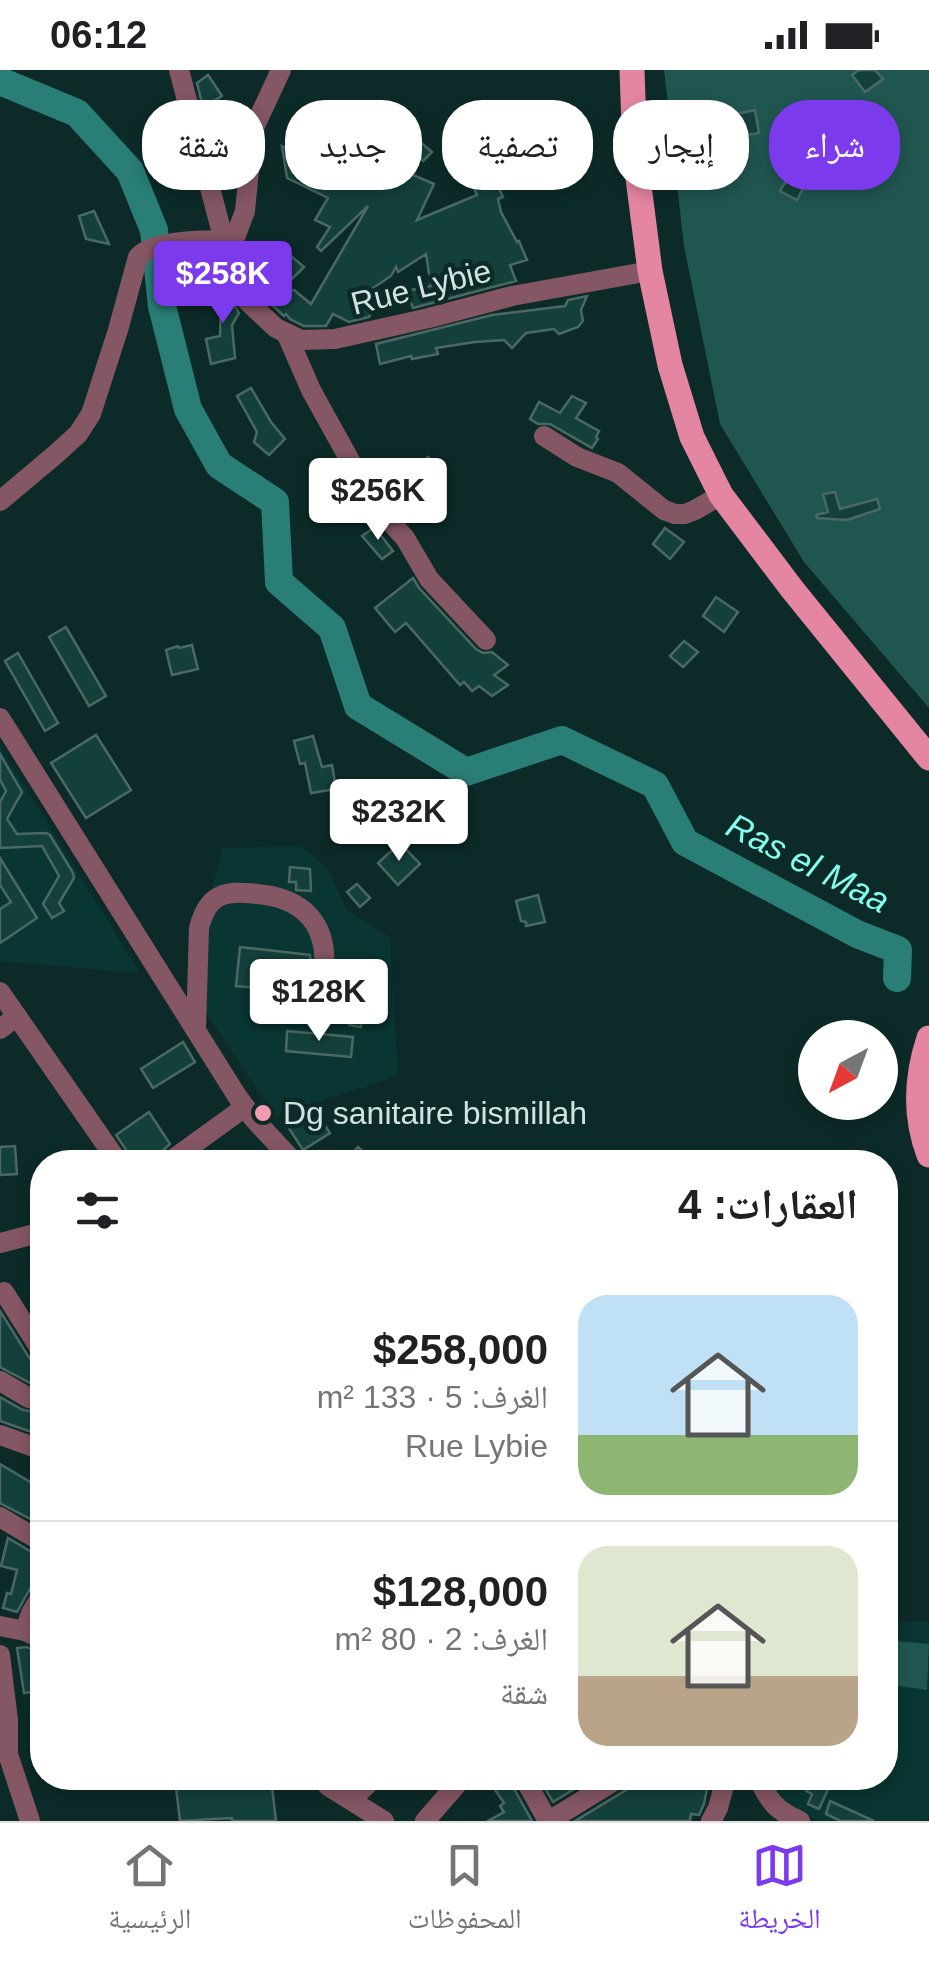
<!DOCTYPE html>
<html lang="ar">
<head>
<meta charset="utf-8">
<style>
	body { margin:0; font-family:Arial,"Noto Naskh Arabic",sans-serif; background:#f2f2f2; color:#202124; direction:rtl; height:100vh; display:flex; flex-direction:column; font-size:38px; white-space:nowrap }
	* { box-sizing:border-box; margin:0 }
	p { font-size:32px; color:#757577 }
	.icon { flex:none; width:55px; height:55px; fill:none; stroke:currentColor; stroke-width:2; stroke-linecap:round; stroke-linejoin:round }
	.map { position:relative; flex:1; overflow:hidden; direction:ltr }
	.panel { position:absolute; left:30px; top:1080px; width:868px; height:640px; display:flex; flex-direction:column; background:#fff; border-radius:40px; box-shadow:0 5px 15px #0003; direction:rtl }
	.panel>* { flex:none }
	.banner { position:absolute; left:30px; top:30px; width:870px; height:90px; direction:rtl; display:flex; gap:20px }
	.needle { width:65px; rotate:221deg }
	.controls { position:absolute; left:798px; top:950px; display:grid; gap:20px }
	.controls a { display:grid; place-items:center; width:100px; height:100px; border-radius:50%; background:#fff; box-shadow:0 5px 15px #0003; font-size:50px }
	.price { position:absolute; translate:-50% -85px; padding:0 22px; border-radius:10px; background:#fff; color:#222; font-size:32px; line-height:65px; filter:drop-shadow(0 2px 5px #0008) }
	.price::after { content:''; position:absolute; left:50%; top:60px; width:30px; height:22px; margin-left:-15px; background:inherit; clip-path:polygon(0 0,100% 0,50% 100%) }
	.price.current { background:#7c3aed; color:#fff }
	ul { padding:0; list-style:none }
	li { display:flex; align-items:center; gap:30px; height:250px; padding:0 40px }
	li+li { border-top:2px solid #e0e0e0 }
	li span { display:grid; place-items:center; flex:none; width:280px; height:200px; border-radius:30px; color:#555 }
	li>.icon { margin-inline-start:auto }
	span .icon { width:120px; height:120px; fill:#fffc; stroke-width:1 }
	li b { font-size:42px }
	h2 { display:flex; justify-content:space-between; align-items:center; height:120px; padding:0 40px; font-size:42px }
	.pill { padding:0 35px; border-radius:40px; background:#fff; box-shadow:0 5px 15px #0003; font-size:35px; line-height:90px }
	.pill.current { background:#7c3aed; color:#fff }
	.status { display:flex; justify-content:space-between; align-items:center; height:70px; padding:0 50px; background:#fff; direction:ltr }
	.status svg { height:28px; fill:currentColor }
	.tabs { display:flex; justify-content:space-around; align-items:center; height:140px; border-top:2px solid #e0e0e0; background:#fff; font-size:28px; color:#757577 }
	.tabs a { display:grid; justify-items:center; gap:5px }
	.tabs .current { color:#7c3aed }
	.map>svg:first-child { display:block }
</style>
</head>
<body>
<div class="status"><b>06:12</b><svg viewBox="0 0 49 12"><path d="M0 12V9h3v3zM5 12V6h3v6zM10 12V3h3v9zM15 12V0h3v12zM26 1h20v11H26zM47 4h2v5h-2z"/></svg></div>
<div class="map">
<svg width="929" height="1751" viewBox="0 0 929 1751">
	<rect width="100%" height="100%" fill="#0c2b28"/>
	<g fill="#093632">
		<path d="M0,677L140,903L0,891Z"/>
		<path d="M301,776L327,798L347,840L390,867L398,1006L275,1046L202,937L199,867L223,778Z"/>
		<path d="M926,1551L929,1555V1745L927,1751H820L790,1739L774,1725L767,1708H885V1553Z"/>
	</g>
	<g fill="#205650">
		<path d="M664,0H929V638L804,492L720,354L684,176Z"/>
		<path d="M885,1570L929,1574L927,1620L885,1614Z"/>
	</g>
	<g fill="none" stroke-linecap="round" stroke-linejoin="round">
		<path stroke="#297e76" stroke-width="28" d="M0,11L77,43L130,101L154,160L162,236L188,339L219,395L275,432L279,512L332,558L358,636L466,702L562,670L655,715L685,772L857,864L898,880L897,908"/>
	</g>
	<g fill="#14403b" stroke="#4a6964" stroke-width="2.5">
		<path d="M859,0H875L883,9L865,22L852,5Z"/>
		<path d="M208,5L222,26L203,38L197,13Z"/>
		<path d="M755,40L759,63L740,66L736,44Z"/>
		<path d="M491,42L502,57L486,74L473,56Z"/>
		<path d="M418,70L432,82L423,91L410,81Z"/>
		<path d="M282,76L340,105L353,79L434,114L417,150L477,125L470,108L496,86L504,111L497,114L503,127L498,129L501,142L517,172L519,171L527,190L510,195L516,211L413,238L406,221L431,216L426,184L398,202L396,197L391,206L352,232L380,226L369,247L349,252L333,244L326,256H304L290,249L286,244L284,246L260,224L263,220H294L311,234L368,136L321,181L317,177L330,157L315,150L328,128L287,108Z"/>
		<path d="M794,97L810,105L797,130L780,121Z"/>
		<path d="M94,141L109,174L86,169L79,146Z"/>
		<path d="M291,186L304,197L282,219L255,203L268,190L279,200Z"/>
		<path d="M205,215L230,219L234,234L239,243L232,255L235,288L211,294L206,269L220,266L221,227L207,230Z"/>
		<path d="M587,226L581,240L583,251L578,257L559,264L554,259L526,263L512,278L504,270L475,272L436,278L438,284L412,289L411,286L380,294L376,274L492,245L565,236L568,230Z"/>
		<path d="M251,318L271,352L285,369L269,385L254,372L257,362L237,326Z"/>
		<path d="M572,326L586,333L576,348L599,361L596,367L598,369L592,378L550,354H538L530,349L539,332L560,343Z"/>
		<path d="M428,387L441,403L413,426L418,435L402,444L382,421L405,408L404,407Z"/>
		<path d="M835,422L840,439L877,429L880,439L847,450L817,448L816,445L828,442L823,424Z"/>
		<path d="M665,458L684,472L670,489L653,474Z"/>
		<path d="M372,459H376L393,481L382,489L362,466Z"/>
		<path d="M413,508L419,518L476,579L483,583L492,582L508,595L494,605L508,615L492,626L479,616L472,621L464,612L460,615L406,553L395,562L375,538Z"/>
		<path d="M716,527L738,542L724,562L703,546Z"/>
		<path d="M66,557L106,626L89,636L49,567Z"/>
		<path d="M684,571L698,582L683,597L670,586Z"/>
		<path d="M192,575L198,599L172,605L166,580L178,576L179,578Z"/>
		<path d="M18,583L58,653L45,661L5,591Z"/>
		<path d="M96,665L131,720L86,748L51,693Z"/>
		<path d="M313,666L322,697L332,695L336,719L311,723L305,693L300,694L294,671Z"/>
		<path d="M0,684L22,722L7,749L17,764L46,763L50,765L73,803L74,808L59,833L64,841L52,848L43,834L59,806L42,776L0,778V732L6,721L0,710Z"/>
		<path d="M400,773L420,794L398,815L378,793Z"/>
		<path d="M0,788L37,848L0,873V839L11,832L0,815Z"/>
		<path d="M290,797L310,799L311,821L296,820V812H289Z"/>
		<path d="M357,814L370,828L360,837L347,822Z"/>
		<path d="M538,825L545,852L526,856V852L521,851L516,831Z"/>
		<path d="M240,877L310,885L313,909L311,923L236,916Z"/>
		<path d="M352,928L364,929L361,957L349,955Z"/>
		<path d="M287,961L353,967L351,987L286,981Z"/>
		<path d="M183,972L195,992L153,1018L141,999Z"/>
		<path d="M315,1040L330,1063L303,1080L288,1057Z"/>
		<path d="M149,1042L170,1074L157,1086L155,1092H132L129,1084L116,1065Z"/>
		<path d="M15,1076L17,1104L0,1105V1077Z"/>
		<path d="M358,1077L374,1092H344Z"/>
		<path d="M0,1241L30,1289L37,1295L42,1296V1316L34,1315L0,1297Z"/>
		<path d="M0,1327L23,1340L42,1343V1362L40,1365L0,1351Z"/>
		<path d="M0,1394L42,1419V1455L0,1433Z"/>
		<path d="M8,1468L35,1484L42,1486V1511L31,1517L17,1542L3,1538L7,1523L11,1524L17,1500L1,1496Z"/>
		<path d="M27,1577L33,1580L40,1621L24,1623L17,1578Z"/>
		<path d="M189,1708H271L276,1751H232V1748L180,1751L175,1709Z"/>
		<path d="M487,1708H510L512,1715L532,1751H488L504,1742L500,1736L504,1733Z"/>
		<path d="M539,1708H592L553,1732Z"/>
		<path d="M633,1708H709L704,1734L699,1745L691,1744L690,1751H575L626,1720L631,1714Z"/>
		<path d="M812,1708H833L819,1739L808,1734L812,1724L806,1721Z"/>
		<path d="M830,1731L874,1751H841L826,1744Z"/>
	</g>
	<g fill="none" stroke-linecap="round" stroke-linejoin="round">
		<g stroke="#855663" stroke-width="20">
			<path d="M179,0L224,171"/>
			<path d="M233,173L245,141L253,60L281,0"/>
			<path d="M287,265L311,320L374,434L405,468L429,509L486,570"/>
			<path d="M544,366L577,387L618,403L664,440L675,444H685L695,440L721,425"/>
			<path d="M0,431L56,384L78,364L91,344L118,260L138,187C153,170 212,168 233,173L247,231L276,258L301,270L335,269L429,248L512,226L650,201"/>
			<path d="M0,648L237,1026L253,1048L294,1092"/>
			<path d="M0,922L118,1092"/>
			<path d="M0,959L17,946"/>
			<path d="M196,959L199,858C208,823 225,820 257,824C303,828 328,853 324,901"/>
			<path d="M169,1092L245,1037"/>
			<path d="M0,1173L42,1162"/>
			<path d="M4,1222L42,1282"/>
			<path d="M0,1311L29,1328L42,1330"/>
			<path d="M0,1365L42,1380"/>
			<path d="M0,1447L42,1472"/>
			<path d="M0,1556L25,1561L42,1569"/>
			<path d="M25,1561L31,1543L42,1525"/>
			<path d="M0,1585L8,1650V1684L30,1751"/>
			<path d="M524,1708L548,1751"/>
			<path d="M758,1708C770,1732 775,1740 800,1751"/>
			<path d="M328,1716L384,1751"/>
			<path d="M351,1730L374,1708"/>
			<path d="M425,1751L458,1713"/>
			<path d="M549,1751L619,1708"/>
			<path d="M711,1751L718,1738L726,1708"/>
		</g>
		<g stroke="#e485a1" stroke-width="25">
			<path d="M632,0L635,85L650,201L670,295L692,367L721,425L792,519L929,688"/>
			<path d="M929,968C916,1007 914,1046 929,1085"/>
		</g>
	</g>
	<circle fill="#f19ab2" stroke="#0c2b28" stroke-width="4" cx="263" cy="1043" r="10"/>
	<g text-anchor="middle" stroke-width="9" stroke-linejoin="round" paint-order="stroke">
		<g font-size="32" fill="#d2e3e1" stroke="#0c2b28">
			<text transform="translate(421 217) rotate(-14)" y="11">Rue Lybie</text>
		</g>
		<g font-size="32" fill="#d2e3e1" stroke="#0c2b28" text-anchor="start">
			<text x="283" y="1054">Dg sanitaire bismillah</text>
		</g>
		<g font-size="35" font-style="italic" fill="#84fcee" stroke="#0c2b28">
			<text transform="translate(808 793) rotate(27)" y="12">Ras el Maa</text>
		</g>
	</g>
</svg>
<div class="controls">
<a><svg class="needle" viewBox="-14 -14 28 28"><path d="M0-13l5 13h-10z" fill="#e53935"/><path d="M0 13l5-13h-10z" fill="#757577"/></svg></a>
</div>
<b class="price current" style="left:223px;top:256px">$258K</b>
<b class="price" style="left:378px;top:473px">$256K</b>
<b class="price" style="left:399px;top:794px">$232K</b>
<b class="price" style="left:319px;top:974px">$128K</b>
<div class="banner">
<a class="pill current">شراء</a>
<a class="pill">إيجار</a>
<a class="pill">تصفية</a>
<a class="pill">جديد</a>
<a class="pill">شقة</a>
</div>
<section class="panel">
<h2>العقارات: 4<svg class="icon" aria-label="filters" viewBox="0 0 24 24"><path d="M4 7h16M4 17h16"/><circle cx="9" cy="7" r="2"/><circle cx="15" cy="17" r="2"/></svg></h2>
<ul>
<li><span style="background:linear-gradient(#bfe0f5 70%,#8fb573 0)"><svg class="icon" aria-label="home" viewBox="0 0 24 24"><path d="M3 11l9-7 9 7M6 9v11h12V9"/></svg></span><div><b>$258,000</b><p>الغرف: 5 · 133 m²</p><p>Rue Lybie</p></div></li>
<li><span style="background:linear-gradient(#dfe7d0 65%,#b9a48a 0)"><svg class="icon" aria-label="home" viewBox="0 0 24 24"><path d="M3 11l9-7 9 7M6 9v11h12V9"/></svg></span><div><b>$128,000</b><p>الغرف: 2 · 80 m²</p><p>شقة</p></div></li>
</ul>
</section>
</div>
<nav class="tabs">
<a class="current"><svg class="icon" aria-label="map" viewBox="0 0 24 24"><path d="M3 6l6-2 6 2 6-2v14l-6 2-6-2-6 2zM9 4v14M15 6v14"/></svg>الخريطة</a>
<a><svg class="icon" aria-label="saved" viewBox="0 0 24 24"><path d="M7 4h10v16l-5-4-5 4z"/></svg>المحفوظات</a>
<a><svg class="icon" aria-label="home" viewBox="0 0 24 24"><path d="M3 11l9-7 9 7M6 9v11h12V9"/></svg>الرئيسية</a>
</nav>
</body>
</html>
